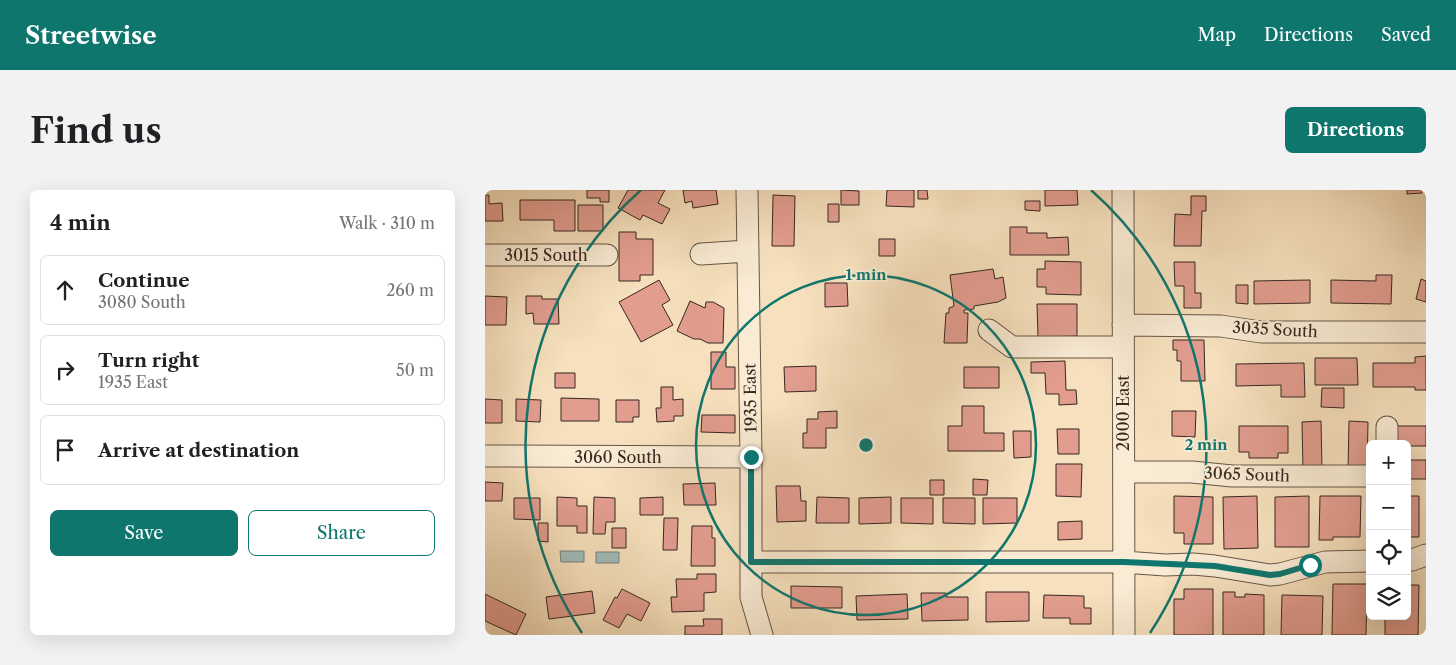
<!DOCTYPE html>
<html lang="en">
<head>
<meta charset="utf-8">
<style>
  :root { --surface:#fff; --page:#f2f2f2; --text:#202124; --muted:#757577; --line:#e0e0e0; --accent:#0f766e }
  body { margin:0; font-family:"Libre Caslon Text",serif; background:var(--page); color:var(--text) }
  .controls { position:absolute; right:15px; bottom:15px; display:grid; overflow:hidden; border-radius:8px; box-shadow:0 5px 20px #0002 }
  .controls button { width:45px; height:45px; display:grid; place-items:center; padding:0; border:0; border-bottom:1px solid var(--line); background:var(--surface); color:var(--text); font:25px sans-serif }
  .stop { position:absolute; width:15px; height:15px; margin:-11px; border:4px solid #0f766e; border-radius:50%; background:#fff }
  .stop.end { background:#0f766e; border-color:#fff; box-shadow:0 1px 5px #0008 }
  .list { margin:0; padding:0; list-style:none }
  h2 { display:flex; justify-content:space-between; align-items:center; height:65px; margin:0; padding:0 20px; font-size:21px }
  h2 small { font-size:16px; font-weight:400; color:var(--muted) }
  .list li { display:grid; grid-template-columns:32px 1fr auto; gap:15px; align-items:center; box-sizing:border-box; height:70px; margin:0 10px 10px; padding:0 10px; border:1px solid var(--line); border-radius:8px }
  .list b { display:block; font-size:19px; white-space:nowrap }
  .list p { margin:0; font-size:16px; white-space:nowrap; color:var(--muted) }
  .list em { font-size:16px; font-style:normal; color:var(--muted) }
  .actions { display:flex; gap:10px; padding:15px 20px }
  .actions a { flex:1; padding:11px 0; border:1px solid var(--accent); border-radius:8px; text-align:center; font-size:18px; color:var(--accent) }
  .actions .main { background:var(--accent); color:#fff }
  .icon { flex:none; width:28px; height:28px; fill:none; stroke:currentColor; stroke-width:2; stroke-linecap:round; stroke-linejoin:round }
  .map { position:relative; flex:none; width:941px; height:445px; overflow:hidden; border-radius:8px }
  header { display:flex; align-items:center; gap:30px; box-sizing:border-box; height:70px; padding:0 25px; background:var(--accent); color:#fff }
  header strong { font-size:24px }
  nav { display:flex; gap:28px; margin-inline-start:auto; font-size:18px }
  .intro { display:flex; align-items:center; justify-content:space-between; box-sizing:border-box; height:120px; padding:0 30px }
  h1 { margin:0; font-size:35px }
  .button { padding:12px 22px; border-radius:8px; background:var(--accent); color:#fff; font-size:18px; font-weight:700 }
  main { display:flex; gap:30px; padding:0 30px }
  aside { flex:1; background:var(--surface); border-radius:8px; box-shadow:0 5px 20px #0002 }
  .map>svg:first-child { display:block }
  .water { fill:#a0bbbb; stroke:#76807d }
  .building { fill:#e29d8f; stroke:#372720 }
  .lines { fill:none; stroke-linecap:round; stroke-linejoin:round }
  .minor-casing { stroke:#675547; stroke-width:23 }
  .minor { stroke:#f9ebd4; stroke-width:21 }
  .route { stroke:#0f766e; stroke-width:6 }
  .ring { fill:none; stroke:#0f766e; stroke-width:2.5 }
  .labels { text-anchor:middle; stroke-width:4; stroke-linejoin:round; paint-order:stroke }
  .street-label { font-size:16px; fill:#372720; stroke:#f9ebd4 }
  .centre { fill:#0f766e; stroke:#f9ebd4; stroke-width:2.5 }
  .ring-label { font-size:15px; text-anchor:middle; font-weight:bold; fill:#0f766e; stroke:#f9ebd4; stroke-width:4; stroke-linejoin:round; paint-order:stroke }
</style>
</head>
<body>
<header>
<strong>Streetwise</strong>
<nav><a>Map</a><a>Directions</a><a>Saved</a></nav>
</header>
<div class="intro"><h1>Find us</h1><a class="button">Directions</a></div>
<main>
<aside>
<h2>4 min<small>Walk · 310 m</small></h2>
<ul class="list">
<li><svg class="icon" aria-label="ahead" viewBox="0 0 24 24"><path d="M12 20V5M6 11l6-6 6 6"/></svg><div><b>Continue</b><p>3080 South</p></div><em>260 m</em></li>
<li><svg class="icon" aria-label="right" viewBox="0 0 24 24"><path d="M7 20v-9h11M14 6l5 5-5 5"/></svg><div><b>Turn right</b><p>1935 East</p></div><em>50 m</em></li>
<li><svg class="icon" aria-label="arrive" viewBox="0 0 24 24"><path d="M6 21V4h12l-3 4 3 4H6"/></svg><div><b>Arrive at destination</b></div></li>
</ul>
<div class="actions"><a class="main">Save</a><a>Share</a></div>
</aside>
<div class="map">
<svg width="941" height="445" viewBox="0 0 941 445">
  <rect width="100%" height="100%" fill="#f6e0bd"/>
  <filter id="stains"><feTurbulence type="fractalNoise" baseFrequency=".004" numOctaves="4"/><feColorMatrix values="0 0 0 0 .2 0 0 0 0 .09 0 0 0 0 .02 0 0 0 .5 -.17"/></filter>
  <radialGradient id="worn" r=".72"><stop offset=".6" stop-color="#630" stop-opacity="0"/><stop offset="1" stop-color="#630" stop-opacity=".3"/></radialGradient>
  <!-- water -->
  <path class="water" d="M75 361H99V372H76Z
    M111 362H134V373H111Z"/>
  <!-- building -->
  <path class="building" d="M102 0H124V12H115V8H102Z
    M143 0H180L173 13 185 19 177 34 158 25 155 30 133 18Z
    M198 0H231L233 14 208 18 207 11 200 13Z
    M356 0 374 1V15H356Z
    M402 0H429V17L401 16Z
    M433 0H442L443 9H433Z
    M560 0H592L593 15 560 16Z
    M922 0H937V3L922 4Z
    M0 5H4V14L17 13 18 31H0Z
    M288 5 310 6 309 56H287Z
    M706 6H721V21H717L716 56H689L690 24 706 25Z
    M35 10H90V41H69V30H35Z
    M540 11H555V21L540 20Z
    M343 14H354V32H343Z
    M93 15H118V41H93Z
    M525 37H542V43H562V48L583 47 584 65H525Z
    M134 42H151V49H168V85H155V91H134Z
    M394 49H410V66H394Z
    M560 71 596 72V105L561 104V97H552V79H560Z
    M689 72H710V103H716V118H699V96H690Z
    M508 79 510 89 518 87 521 108 513 112 489 116V119L479 120V123H483L482 153H459L461 123H464V118L469 116 465 85Z
    M891 85H907L906 114 846 113V90L891 91Z
    M936 89 941 91V112L931 109Z
    M174 90 185 110 177 115 188 135 156 152 134 112Z
    M825 90V113L769 114V91Z
    M340 93H362L363 116 340 117Z
    M751 95H763V114L751 113Z
    M0 106 22 107 21 135H0Z
    M41 106H57V109H73L74 134H49L48 123 41 124Z
    M205 111 220 118 221 112H228L239 118 238 153H223L215 149H209L192 141Z
    M552 114H592V146L553 147Z
    M688 150H719L720 191H696V171H692V160H688Z
    M226 162H241V177H250V199H226Z
    M941 166V200H930V197H888V173H930V167Z
    M830 168H872L873 195H830Z
    M580 171 581 200H591L592 214 574 215V204H561L560 183H546V172Z
    M819 173 820 207H796V195L751 196V174Z
    M331 176V201L300 202 299 177Z
    M479 177H514V198H479Z
    M70 183H90V198H70Z
    M176 197H188V210L198 209V226H189V231L172 232 171 218H176Z
    M837 198H859V218L836 217Z
    M76 208 114 209V231H76Z
    M0 209 17 210V233H0Z
    M31 209 56 210 55 232 31 231Z
    M131 210H154V227H148V232H131Z
    M477 216H499V243H519V261H463V236H477Z
    M352 221V238H341V258H318V243H322V229H333V222Z
    M687 221H711L710 247 687 246Z
    M217 225H250V243L216 242Z
    M836 231 837 279 818 280 817 232Z
    M864 231 883 232 882 280H863Z
    M754 236H803V263H793V268H764V262H754Z
    M909 236H941V256H922V254H908Z
    M572 239H594V264H573Z
    M528 241H546V267L529 268Z
    M922 270H941V289H922Z
    M571 274H597L596 307 571 306Z
    M488 289 503 290 502 305H488Z
    M445 290H459V305H445Z
    M0 292 18 293 17 311H0Z
    M230 293 231 315H199L198 294Z
    M291 296H315L316 311H321V331L292 332Z
    M689 306 728 307V354H699V343H689Z
    M772 306 773 358 739 359 738 307Z
    M824 306V357H790V307Z
    M835 306H876L875 347H848V350H834Z
    M922 306H934V347H922Z
    M72 307 92 308V316H102V343H92V336H72Z
    M109 307 130 308V332H121L120 344H108Z
    M178 307V325H155V308Z
    M332 307 364 308V333H331Z
    M406 307V333L374 334V308Z
    M29 308H55V330L29 329Z
    M416 308H448V334L416 333Z
    M458 308H490V334L458 333Z
    M498 308H532V333L498 334Z
    M179 328H193L192 360H178Z
    M597 331V349L573 350V332Z
    M53 333H63V352L53 351Z
    M207 336H227V348H230V376H206Z
    M127 338H141V358H127Z
    M212 384H231V402L219 403V421L187 422 186 407H192L191 389H212Z
    M848 394H882L881 445H847Z
    M922 395H934L933 445H900V426H922Z
    M306 396 357 397V418H306Z
    M137 399 165 413 156 431 142 424 134 438 118 430 130 407 132 408Z
    M699 399H728V445H689V409H699Z
    M107 401 110 423 64 429 61 407Z
    M501 402H544V431L501 432Z
    M738 402H750V407H760V404L779 405V445H738Z
    M436 403H461V407H483V430L437 431Z
    M0 404 41 424 31 445 0 431Z
    M422 404 423 429 372 430 371 406Z
    M559 405 599 406V418H606V434H585V428H558Z
    M797 405 838 406 837 445H796Z
    M218 429H237V445H200V436H219Z"/>
  <g class="lines">
    <!-- minor casing -->
    <g class="minor-casing">
      <path id="minor" d="M262 0 266 267V407L277 445
        M638 0 639 445
        M216 64 263 61
        M0 65H122
        M638 135 736 136 776 142H941
        M504 140 527 157H638
        M902 254V237
        M0 266 266 267
        M639 282H707L747 286H885
        M922 370H927L941 365
        M266 372H639L680 375 708 374 730 376 785 385 795 384 840 372 885 371"/>
    </g>
    <!-- minor -->
    <use href="#minor" class="minor"/>
  </g>
  <g class="lines">
    <!-- route -->
    <path class="route" d="M266 267V372H639L730 376 785 385 795 384 825 375"/>
  </g>
  <!-- distance rings -->
  <g class="ring">
    <circle cx="381" cy="255" r="170"/>
    <path d="M97 443A340 340 0 0 1 156 0M606 0A340 340 0 0 1 665 443"/>
  </g>
  <g class="labels">
    <!-- street labels -->
    <g class="street-label">
      <text x="61" y="71">3015 South</text>
      <text transform="translate(790 139) rotate(3)" y="6">3035 South</text>
      <text transform="translate(265 208) rotate(-91)" y="6">1935 East</text>
      <text transform="translate(638 223) rotate(-90)" y="6">2000 East</text>
      <text x="133" y="273">3060 South</text>
      <text transform="translate(762 284) rotate(2)" y="6">3065 South</text>
    </g>
  </g>
  <circle cx="381" cy="255" r="8" class="centre"/>
  <g class="ring-label">
    <text x="381" y="90">1 min</text>
    <text x="721" y="260">2 min</text>
  </g>
  <rect width="100%" height="100%" filter="url(#stains)"/>
  <rect width="100%" height="100%" fill="url(#worn)"/>
</svg>
<div class="controls">
<button>+</button>
<button>−</button>
<button><svg class="icon" aria-label="locate" viewBox="0 0 24 24"><circle cx="12" cy="12" r="6"/><path d="M12 2v4M12 18v4M2 12h4M18 12h4"/></svg></button>
<button><svg class="icon" aria-label="layers" viewBox="0 0 24 24"><path d="M12 4l9 5-9 5-9-5zM3 14l9 5 9-5"/></svg></button>
</div>
<div class="stop" style="left:825px;top:375px"></div>
<div class="stop end" style="left:266px;top:267px"></div>
</div>
</main>
</body>
</html>
